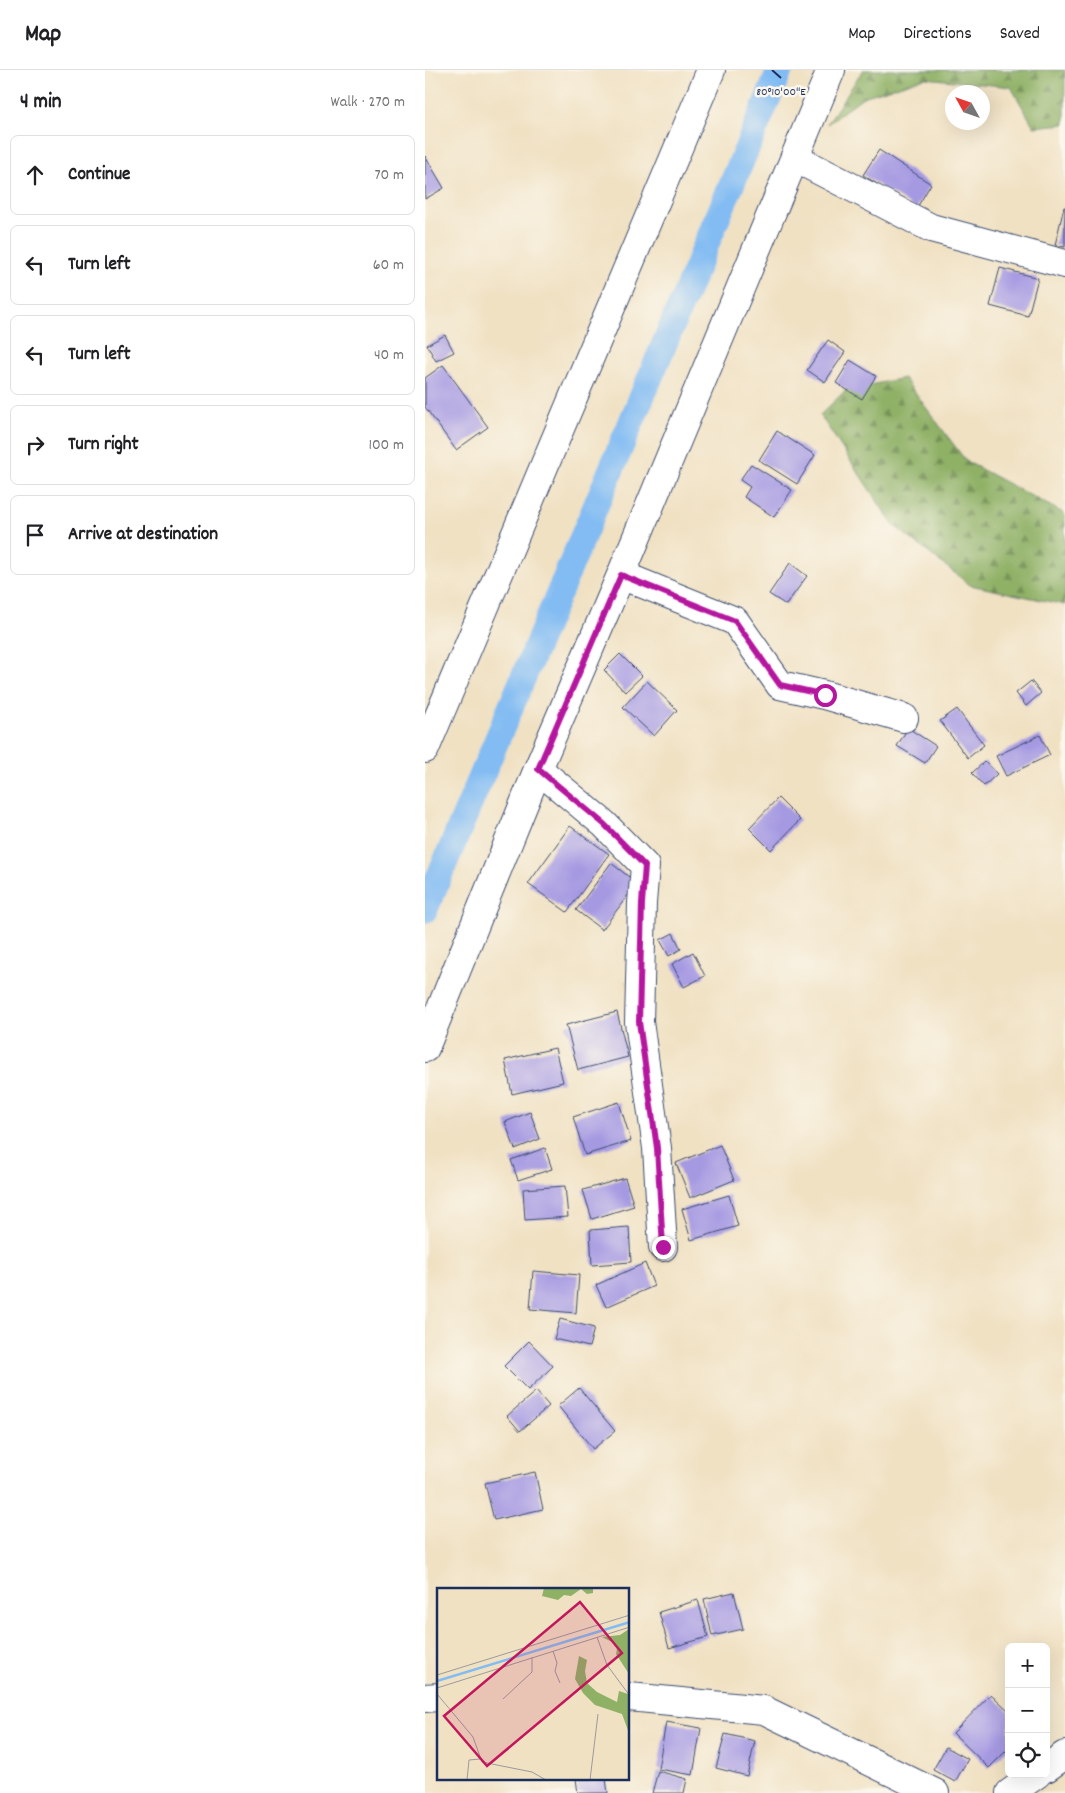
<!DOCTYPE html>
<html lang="en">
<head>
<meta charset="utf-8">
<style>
  :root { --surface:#fff; --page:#f6f6f6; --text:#202124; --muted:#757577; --line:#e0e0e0 }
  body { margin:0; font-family:Dekko,sans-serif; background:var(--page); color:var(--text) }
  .controls { position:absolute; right:15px; bottom:15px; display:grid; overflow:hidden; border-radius:8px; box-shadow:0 5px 20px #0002 }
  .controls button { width:45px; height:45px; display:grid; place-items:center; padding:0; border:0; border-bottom:1px solid var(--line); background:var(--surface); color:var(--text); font:25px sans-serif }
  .compass { position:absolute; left:520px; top:15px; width:45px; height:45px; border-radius:50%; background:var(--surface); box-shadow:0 5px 20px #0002; rotate:310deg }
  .stop { position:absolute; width:15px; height:15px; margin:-11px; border:4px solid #b5179e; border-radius:50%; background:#fff }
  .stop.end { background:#b5179e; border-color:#fff; box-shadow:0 1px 5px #0008 }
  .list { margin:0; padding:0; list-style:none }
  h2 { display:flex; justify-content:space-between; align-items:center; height:65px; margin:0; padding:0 20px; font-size:21px }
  h2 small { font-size:16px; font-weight:400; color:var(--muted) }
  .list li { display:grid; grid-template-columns:32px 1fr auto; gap:15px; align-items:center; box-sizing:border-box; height:80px; margin:0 10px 10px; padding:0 10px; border:1px solid var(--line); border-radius:8px }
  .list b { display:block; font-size:19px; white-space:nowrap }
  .list em { font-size:16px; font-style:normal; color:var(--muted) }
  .icon { flex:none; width:28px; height:28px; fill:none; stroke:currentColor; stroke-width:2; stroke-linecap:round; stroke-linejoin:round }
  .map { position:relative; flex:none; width:640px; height:1723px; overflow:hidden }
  header { display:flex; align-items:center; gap:30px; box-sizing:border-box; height:70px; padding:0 25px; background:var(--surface); border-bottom:1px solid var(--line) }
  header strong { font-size:24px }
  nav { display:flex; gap:28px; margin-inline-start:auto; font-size:18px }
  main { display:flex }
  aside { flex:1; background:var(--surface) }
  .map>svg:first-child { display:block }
  .forest { fill:url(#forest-firs); stroke:#557062 }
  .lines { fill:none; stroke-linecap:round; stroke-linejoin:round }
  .canal { stroke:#82bcf3; stroke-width:26 }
  .building { fill:#a599e2 }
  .minor-casing { stroke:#3b4a6d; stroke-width:30 }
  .minor { stroke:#fff; stroke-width:28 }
  .route { stroke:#b5179e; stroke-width:6 }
  .ticks { fill:none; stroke:#1b2f5e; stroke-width:2 }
  .inset-river { fill:none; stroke:#82bcf3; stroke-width:2.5 }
  .inset-road { fill:none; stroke:#9b9a9b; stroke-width:1 }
  .view { fill:#c2185b; fill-opacity:0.15; stroke:#c2185b; stroke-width:2.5 }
  .inset-edge { fill:none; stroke:#1b2f5e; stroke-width:2.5 }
  .ticks-label { font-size:12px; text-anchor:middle; fill:#1b2f5e; stroke:#fbf7ec; stroke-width:5; stroke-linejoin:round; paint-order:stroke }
</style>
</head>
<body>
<header>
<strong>Map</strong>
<nav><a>Map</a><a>Directions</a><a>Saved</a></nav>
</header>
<main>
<aside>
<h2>4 min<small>Walk · 270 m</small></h2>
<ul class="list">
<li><svg class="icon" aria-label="ahead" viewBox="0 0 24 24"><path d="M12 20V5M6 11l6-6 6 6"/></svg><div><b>Continue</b></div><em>70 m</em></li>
<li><svg class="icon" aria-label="left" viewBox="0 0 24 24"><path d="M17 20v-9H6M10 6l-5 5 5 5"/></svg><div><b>Turn left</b></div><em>60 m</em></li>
<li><svg class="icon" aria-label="left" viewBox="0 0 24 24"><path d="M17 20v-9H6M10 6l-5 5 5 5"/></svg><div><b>Turn left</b></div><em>40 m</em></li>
<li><svg class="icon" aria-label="right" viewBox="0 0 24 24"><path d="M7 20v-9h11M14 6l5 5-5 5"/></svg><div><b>Turn right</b></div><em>100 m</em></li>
<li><svg class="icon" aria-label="arrive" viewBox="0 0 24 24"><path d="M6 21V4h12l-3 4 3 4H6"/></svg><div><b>Arrive at destination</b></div></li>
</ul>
</aside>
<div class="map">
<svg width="640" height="1723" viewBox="0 0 640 1723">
  <defs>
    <pattern id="forest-firs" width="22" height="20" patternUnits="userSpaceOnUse" patternTransform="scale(1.25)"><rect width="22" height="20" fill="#8fb166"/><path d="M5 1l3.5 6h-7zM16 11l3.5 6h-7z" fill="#749057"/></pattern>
  </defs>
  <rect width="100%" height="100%" fill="#fbf7ec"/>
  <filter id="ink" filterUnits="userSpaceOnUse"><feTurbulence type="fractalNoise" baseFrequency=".02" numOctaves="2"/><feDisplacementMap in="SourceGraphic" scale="10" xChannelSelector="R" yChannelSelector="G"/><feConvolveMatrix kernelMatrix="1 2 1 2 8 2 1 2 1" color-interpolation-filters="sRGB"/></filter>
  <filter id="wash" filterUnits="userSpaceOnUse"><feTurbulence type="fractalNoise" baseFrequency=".0096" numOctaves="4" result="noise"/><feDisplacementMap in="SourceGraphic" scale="20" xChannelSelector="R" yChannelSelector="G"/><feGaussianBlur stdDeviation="1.12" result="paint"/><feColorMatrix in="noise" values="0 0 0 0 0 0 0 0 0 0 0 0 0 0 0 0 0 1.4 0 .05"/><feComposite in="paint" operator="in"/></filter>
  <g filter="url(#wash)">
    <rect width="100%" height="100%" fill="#f0e1c3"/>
    <!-- forest -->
    <path class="forest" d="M438 0H640V54L609 57 586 17 500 8 438 27 402 54Z
      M479 308 541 391 640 444V535L545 515 468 455 395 345 421 320Z"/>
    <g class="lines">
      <!-- canal -->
      <path class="canal" d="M0 840 355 0"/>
    </g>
    <g id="blocks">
      <!-- building -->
      <path class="building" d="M454 80 506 114 491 139 438 105Z
        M0 86 19 118 0 129Z
        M639 137H640V177L630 175Z
        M575 198 613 208 603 246 565 236Z
        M20 265 29 282 11 291 2 275Z
        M403 270 420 282 400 312 382 300Z
        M425 290 451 306 437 329 411 313Z
        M18 295 63 357 31 380 0 337V308Z
        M352 361 390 385 372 414 334 390Z
        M326 394 367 420 349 447 319 427 325 417 315 410Z
        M365 493 382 506 361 535 344 524Z
        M195 584 217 606 200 622 179 600Z
        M222 611 252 640 229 666 198 637Z
        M606 611 616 623 601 636 591 623Z
        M532 639 559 675 543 688 515 651Z
        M483 658 511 676 500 693 472 676Z
        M615 665 625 685 581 706 571 686Z
        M560 691 572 704 559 716 547 703Z
        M353 728 375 750 346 780 324 758Z
        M145 756 184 784 142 842 103 814Z
        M186 793 212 813 177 860 151 840Z
        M248 863 256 879 244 886 235 870Z
        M268 882 280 906 259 917 247 894Z
        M192 942 203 987 153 1000 141 955Z
        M130 978 138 1012 87 1024 80 990Z
        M194 1032 206 1071 160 1085 148 1047Z
        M105 1042 115 1069 90 1079 80 1052Z
        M295 1075 309 1110 265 1128 251 1093Z
        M120 1078 127 1099 93 1110 86 1090Z
        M200 1108 209 1136 167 1149 158 1120Z
        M140 1116 143 1147 100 1150 98 1119Z
        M304 1125 313 1156 266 1170 257 1139Z
        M204 1157 206 1192 167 1195 165 1160Z
        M220 1193 229 1216 181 1237 171 1215Z
        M108 1201 154 1205 151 1243 105 1239Z
        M135 1249 169 1258 164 1277 129 1269Z
        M104 1271 128 1296 103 1320 79 1296Z
        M154 1318 190 1361 168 1379 133 1336Z
        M111 1321 124 1336 95 1361 82 1346Z
        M110 1402 118 1439 69 1450 60 1413Z
        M309 1522 318 1559 287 1566 279 1529Z
        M273 1530 283 1567 244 1578 234 1542Z
        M566 1624 584 1641V1678L564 1698 528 1663Z
        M241 1652 276 1658 268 1705 233 1699Z
        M300 1664 330 1671 322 1706 291 1698Z
        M521 1677 543 1689 530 1712 508 1700Z
        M233 1701 262 1709 259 1723H227Z
        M151 1709H181L183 1723H153Z"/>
    </g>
  </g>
  <g filter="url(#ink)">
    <use href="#blocks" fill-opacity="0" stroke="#3b4a6d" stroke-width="1"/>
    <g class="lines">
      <!-- minor casing -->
      <g class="minor-casing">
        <path id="minor" d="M370 88 506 158 640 194
          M196 505 310 551 355 615 399 625 479 648
          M0 679 286 0
          M113 699 179 754 220 796 217 833 214 952 232 1078 238 1177
          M0 978 113 699 196 505 406 0
          M204 1627 339 1640 510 1723
          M0 1628 14 1627
          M621 1698 640 1685
          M585 1723 612 1704"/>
      </g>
      <!-- minor -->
      <use href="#minor" class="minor"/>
    </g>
  </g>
  <g class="lines" filter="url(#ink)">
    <!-- route -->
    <path class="route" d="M238 1177 232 1078 214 952 217 833 220 796 179 754 113 699 196 505 310 551 355 615 400 625"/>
  </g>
  <!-- ticks -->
  <path class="ticks" d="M347 0 356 8"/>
  <!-- overview -->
  <g transform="translate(12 1518)">
    <rect width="192" height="192" fill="#f0e1c3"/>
    <path d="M107 0H156V5L150 6 144 1 134 8 127 7 121 12 105 8ZM192 41V86L179 66 180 61 175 54 165 49 183 47ZM142 68 150 72 148 83 150 95 160 104 180 114 182 103 191 106 192 145 185 126 158 117 146 105 138 91Z" fill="#8fb166"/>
    <path class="inset-river" d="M0 93 193 34"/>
    <path class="inset-road" d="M160 49 170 77 193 108M116 63 120 75 118 83 123 95M0 87 193 27M0 100 193 39M0 106 36 149 45 174 95 184 109 192M66 111 95 84V69M30 192 32 172 43 171M153 192 161 126"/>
    <path class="view" d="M143 14 185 65 50 178 7 128Z"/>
    <rect width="192" height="192" class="inset-edge"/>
  </g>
  <g class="ticks-label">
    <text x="356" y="25">80°10'00"E</text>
  </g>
</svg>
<div class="controls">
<button>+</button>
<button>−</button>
<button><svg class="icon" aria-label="locate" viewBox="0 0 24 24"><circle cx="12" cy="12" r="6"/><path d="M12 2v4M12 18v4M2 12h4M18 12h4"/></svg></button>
</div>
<svg class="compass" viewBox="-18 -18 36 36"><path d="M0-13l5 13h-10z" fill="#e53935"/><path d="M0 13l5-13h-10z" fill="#757577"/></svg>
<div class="stop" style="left:400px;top:625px"></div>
<div class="stop end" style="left:238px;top:1177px"></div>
</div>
</main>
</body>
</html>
